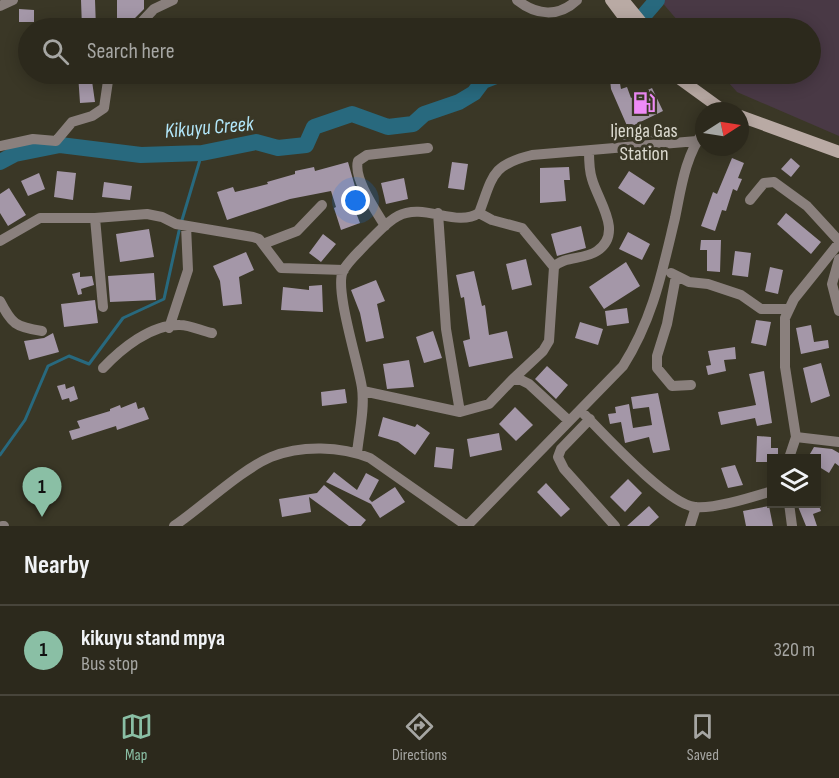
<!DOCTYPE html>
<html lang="en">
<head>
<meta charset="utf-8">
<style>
  :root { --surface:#2c291c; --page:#343125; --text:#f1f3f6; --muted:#a6a6a3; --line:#48453b; --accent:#8abfa5 }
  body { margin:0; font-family:"Sofia Sans Condensed",sans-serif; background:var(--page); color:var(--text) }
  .controls { position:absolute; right:18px; bottom:18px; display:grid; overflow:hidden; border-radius:0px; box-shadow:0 3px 15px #0003 }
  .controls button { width:54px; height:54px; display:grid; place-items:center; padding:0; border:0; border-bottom:2px solid var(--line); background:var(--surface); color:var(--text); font:30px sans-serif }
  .compass { position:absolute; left:695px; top:102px; width:54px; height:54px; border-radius:50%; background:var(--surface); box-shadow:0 3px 15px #0003; rotate:78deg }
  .you { position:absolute; left:356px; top:201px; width:21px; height:21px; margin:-15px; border:4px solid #fff; border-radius:50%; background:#1a73e8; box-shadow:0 0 0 9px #1a73e833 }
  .badge { display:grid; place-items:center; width:39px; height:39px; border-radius:50%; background:var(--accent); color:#111; font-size:20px; font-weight:700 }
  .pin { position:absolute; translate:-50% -50px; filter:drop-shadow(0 2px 3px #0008) }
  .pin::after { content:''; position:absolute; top:32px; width:21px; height:18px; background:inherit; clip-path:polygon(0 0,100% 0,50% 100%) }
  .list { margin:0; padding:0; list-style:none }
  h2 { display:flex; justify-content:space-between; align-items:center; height:78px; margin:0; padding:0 24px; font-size:26px }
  h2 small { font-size:20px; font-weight:400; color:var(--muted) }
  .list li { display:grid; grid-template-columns:39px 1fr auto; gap:18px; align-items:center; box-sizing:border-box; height:90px; padding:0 24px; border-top:2px solid var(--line) }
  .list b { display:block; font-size:22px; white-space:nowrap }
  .list p { margin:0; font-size:20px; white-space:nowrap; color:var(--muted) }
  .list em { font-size:20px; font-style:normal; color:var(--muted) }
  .icon { flex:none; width:33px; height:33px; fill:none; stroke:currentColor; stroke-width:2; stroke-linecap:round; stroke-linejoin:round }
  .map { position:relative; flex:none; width:839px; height:526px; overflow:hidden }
  .search { position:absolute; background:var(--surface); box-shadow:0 3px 15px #0003; left:18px; right:18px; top:18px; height:66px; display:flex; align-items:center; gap:15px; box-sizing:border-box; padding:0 21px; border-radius:33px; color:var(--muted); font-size:22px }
  .sheet { height:168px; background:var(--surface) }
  nav { display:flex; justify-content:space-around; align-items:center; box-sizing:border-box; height:84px; border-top:2px solid var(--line); background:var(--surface); font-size:16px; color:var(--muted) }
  nav a { display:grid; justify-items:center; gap:3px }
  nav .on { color:var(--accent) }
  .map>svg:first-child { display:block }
  .education { fill:#493945 }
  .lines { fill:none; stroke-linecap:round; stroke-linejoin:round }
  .stream { stroke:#28697e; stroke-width:3 }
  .river { stroke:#28697e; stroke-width:16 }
  .building { fill:#a497a8 }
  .street { stroke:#8a807d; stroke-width:10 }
  .secondary { stroke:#b9aaa4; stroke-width:12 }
  .labels { text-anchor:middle; stroke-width:6; stroke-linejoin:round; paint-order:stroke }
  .poi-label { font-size:20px; fill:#dcdad0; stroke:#3a3726 }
  .water-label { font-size:21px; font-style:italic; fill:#b2e7fa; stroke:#3a3726 }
</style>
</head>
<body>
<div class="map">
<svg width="839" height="526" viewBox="0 0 839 526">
  <rect width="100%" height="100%" fill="#3a3726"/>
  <!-- education -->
  <path class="education" d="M660 0H839V136L737 92 721 74H810V28H684Z"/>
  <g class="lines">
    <!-- stream -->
    <path class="stream" d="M182 220 202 153
      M0 455 25 420 48 366 69 356 89 364 123 318 164 299 179 231"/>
    <!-- river -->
    <path class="river" d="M633 28 657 0
      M0 162 15 154 60 145 141 155 202 153 256 142 278 148 306 145 314 127 352 114 388 127 413 124 424 114 459 102 474 93 483 81 501 74"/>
  </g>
  <!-- building -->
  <path class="building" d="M81 0H95L96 28H82Z
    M117 0H144V9L134 19 117 18Z
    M19 9 34 10V22H19Z
    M78 74H91L95 102 80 103Z
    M619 78 621 89 627 87 631 98 652 88 663 111 628 128 611 89 610 79Z
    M658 127 659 137 623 140 622 129Z
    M732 158 744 163 738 178 742 179 737 191 733 189 726 211 722 210 715 231 701 226 713 192 717 194Z
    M791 158 800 166 791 177 781 169Z
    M348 162 356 190 348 192 360 223 341 230 334 208 336 207 331 191 290 199 227 220 217 192 233 187 235 192 268 184 267 182 295 174V171L314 167 315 171Z
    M452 162 468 164 464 190 448 188Z
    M569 167 570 180H564L566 201 540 203V168Z
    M57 171 76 173 73 200 54 197Z
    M629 171 655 188 644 205 618 188Z
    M39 173 45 189 28 196 21 181Z
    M404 178 408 199 386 204 381 183Z
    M104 182 132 186 130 200 102 197Z
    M9 188 26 215 8 226 0 213V194Z
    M786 213 821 242 811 254 777 224Z
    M581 226 586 248 557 256 551 234Z
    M149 229 154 257 120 262 116 234Z
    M628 232 650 244 642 260 619 249Z
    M323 234 336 244 321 262 309 253Z
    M701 240H721L720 272 707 271V250H700Z
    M735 251 751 253 748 277 732 275Z
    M246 252 254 270 239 277 242 304 223 306 220 281 213 266Z
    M526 259 532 285 512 290 506 264Z
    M626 262 640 286 604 309 589 287Z
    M770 267 783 270 778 294 765 291Z
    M474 271 482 306 485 305 489 335 507 331 513 358 469 367 463 341 470 339 464 297 461 298 456 275Z
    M80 272V277L92 276 94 285 81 289 82 294 78 295 72 274Z
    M154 273 156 300 110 302 108 276Z
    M376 280 385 301 377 304 384 338 366 342 360 313 351 290Z
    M322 285 323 312 281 310 283 287 309 290V286Z
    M95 300 98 323 64 327 61 304Z
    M627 308 629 323 607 326 605 311Z
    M756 320 771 322 766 346 751 343Z
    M580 322 603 329 598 345 575 338Z
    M811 325 814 342 828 340 829 348 801 354 796 328Z
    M433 331 442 358 424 363 416 337Z
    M53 333 59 352 29 360 24 341 44 338Z
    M735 347 736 359 724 360 726 371 708 375 706 366 711 365 708 351Z
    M409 360 414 387 387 389 383 364Z
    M821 363 830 396 811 403 803 368Z
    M547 366 568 385 556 399 535 379Z
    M764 371 772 423 757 426 755 418 721 425 718 412 756 405 749 374Z
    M65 384 66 389 74 386 78 399 70 402 69 398 62 400 57 386Z
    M345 389 347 403 322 406 321 392Z
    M658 393 670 450 653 453 649 437 625 443 621 422 610 424 608 414 616 413 615 407 629 404 633 428 652 425 649 407 633 409 631 397Z
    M136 402 138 409 144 407 149 419 117 430 116 426 72 440 69 431 80 428 77 421 110 411V409L120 405 121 408Z
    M515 407 533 425 516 441 499 424Z
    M383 417 415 427 417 424 430 433 415 455 398 442 378 436Z
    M499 433 502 450 470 457 467 439Z
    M757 436 771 437V448H778V459H771V462H756Z
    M436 447 454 449 452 469 434 467Z
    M814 447 832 449 839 453V466L835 463 829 473 816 465V459H807Z
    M735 465 743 485 728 488 721 468Z
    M334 472 357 490 366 473 379 480 369 499 372 502 395 487 405 502 380 518 371 504 326 482Z
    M628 479 642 493 625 512 610 497Z
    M546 483 570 509 561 517 537 492Z
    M324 485 366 520 361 526H349L309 497 311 512 282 517 279 499 317 493Z
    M797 504H818L821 511 813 514 817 526H806Z
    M649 506 659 517 649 526H627Z
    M769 506 773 526H746L743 511Z"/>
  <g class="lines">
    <!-- street -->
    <path class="street" d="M517 0C536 15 558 18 577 0
      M0 6 13 0
      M136 28 154 9 173 0
      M0 146 33 139 56 141 72 122 92 116 104 108 109 74
      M750 200 764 183 774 182 807 206 839 241
      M438 213 446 329 460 412
      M479 213 492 220 522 228 554 267
      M95 218 103 307
      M385 226C376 211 353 178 358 161L367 155 428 148
      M0 241 40 218H95L147 214 162 217 176 224 253 237 259 239 281 268 344 270
      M263 244 297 231 322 205
      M839 259 832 284 839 311
      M671 273 689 282 708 284 741 295 761 309H789
      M676 276 667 324 657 356V368L672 386 691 385
      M0 301C12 324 15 327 42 331
      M169 328 188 270 186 226
      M103 368C121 349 151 324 180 325 190 325 202 331 212 333
      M512 380 543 351 549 341 554 267C564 256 584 260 597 251 624 233 598 201 592 179 589 170 589 160 589 151
      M363 391 460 412 489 404 512 380H521L529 384 569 421
      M580 410C602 432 667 504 695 507 715 509 752 497 772 491
      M590 419 561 449 558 457 564 469 615 526
      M796 437 839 442
      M357 453C359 433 365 408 362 388 359 365 334 289 343 271 348 261 359 252 367 243 377 234 386 222 398 216 424 202 456 228 479 213 493 176 491 165 532 155L697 141
      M789 458 796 437 785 367V318L794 299 839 243
      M789 503 792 526
      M2 526H4
      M174 526C202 507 242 469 271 457 301 445 341 446 370 458L467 526
      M467 526 623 366C653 319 662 272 675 218 681 189 685 156 704 131
      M690 526 696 507"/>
    <!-- secondary -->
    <path class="secondary" d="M611 0 632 28
      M623 0 646 28
      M673 74 724 111
      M740 116 839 152"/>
  </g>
  <!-- icons -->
  <defs>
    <g id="fuel-bare" transform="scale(1.8)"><path d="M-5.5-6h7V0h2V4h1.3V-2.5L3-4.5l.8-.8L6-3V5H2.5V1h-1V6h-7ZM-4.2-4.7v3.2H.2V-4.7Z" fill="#ef8bf7" stroke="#3a3726" stroke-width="2.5" paint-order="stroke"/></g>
  </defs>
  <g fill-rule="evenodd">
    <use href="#fuel-bare" x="644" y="103"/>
  </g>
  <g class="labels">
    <!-- poi labels -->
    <g class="poi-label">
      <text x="644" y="137">Ijenga Gas<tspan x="644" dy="23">Station</tspan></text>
    </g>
    <!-- water labels -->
    <g class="water-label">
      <text transform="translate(209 127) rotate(-5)" y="7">Kikuyu Creek</text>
    </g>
  </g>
</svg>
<div class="controls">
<button><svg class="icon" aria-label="layers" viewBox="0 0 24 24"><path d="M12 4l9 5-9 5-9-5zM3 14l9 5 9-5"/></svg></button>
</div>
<svg class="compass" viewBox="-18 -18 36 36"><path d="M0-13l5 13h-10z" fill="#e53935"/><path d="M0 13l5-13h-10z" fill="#a6a6a3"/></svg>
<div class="you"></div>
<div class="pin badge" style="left:42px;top:517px">1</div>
<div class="search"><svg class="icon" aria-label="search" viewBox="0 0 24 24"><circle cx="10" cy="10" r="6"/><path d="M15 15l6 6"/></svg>Search here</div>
</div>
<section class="sheet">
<h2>Nearby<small></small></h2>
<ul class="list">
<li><span class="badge">1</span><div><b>kikuyu stand mpya</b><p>Bus stop</p></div><em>320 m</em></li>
</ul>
</section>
<nav>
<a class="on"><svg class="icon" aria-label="map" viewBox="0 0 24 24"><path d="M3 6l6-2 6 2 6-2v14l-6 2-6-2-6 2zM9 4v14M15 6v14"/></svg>Map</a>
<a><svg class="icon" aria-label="directions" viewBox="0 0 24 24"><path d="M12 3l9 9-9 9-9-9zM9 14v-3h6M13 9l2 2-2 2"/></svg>Directions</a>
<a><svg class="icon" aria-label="saved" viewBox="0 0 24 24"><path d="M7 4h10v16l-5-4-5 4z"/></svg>Saved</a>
</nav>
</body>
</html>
